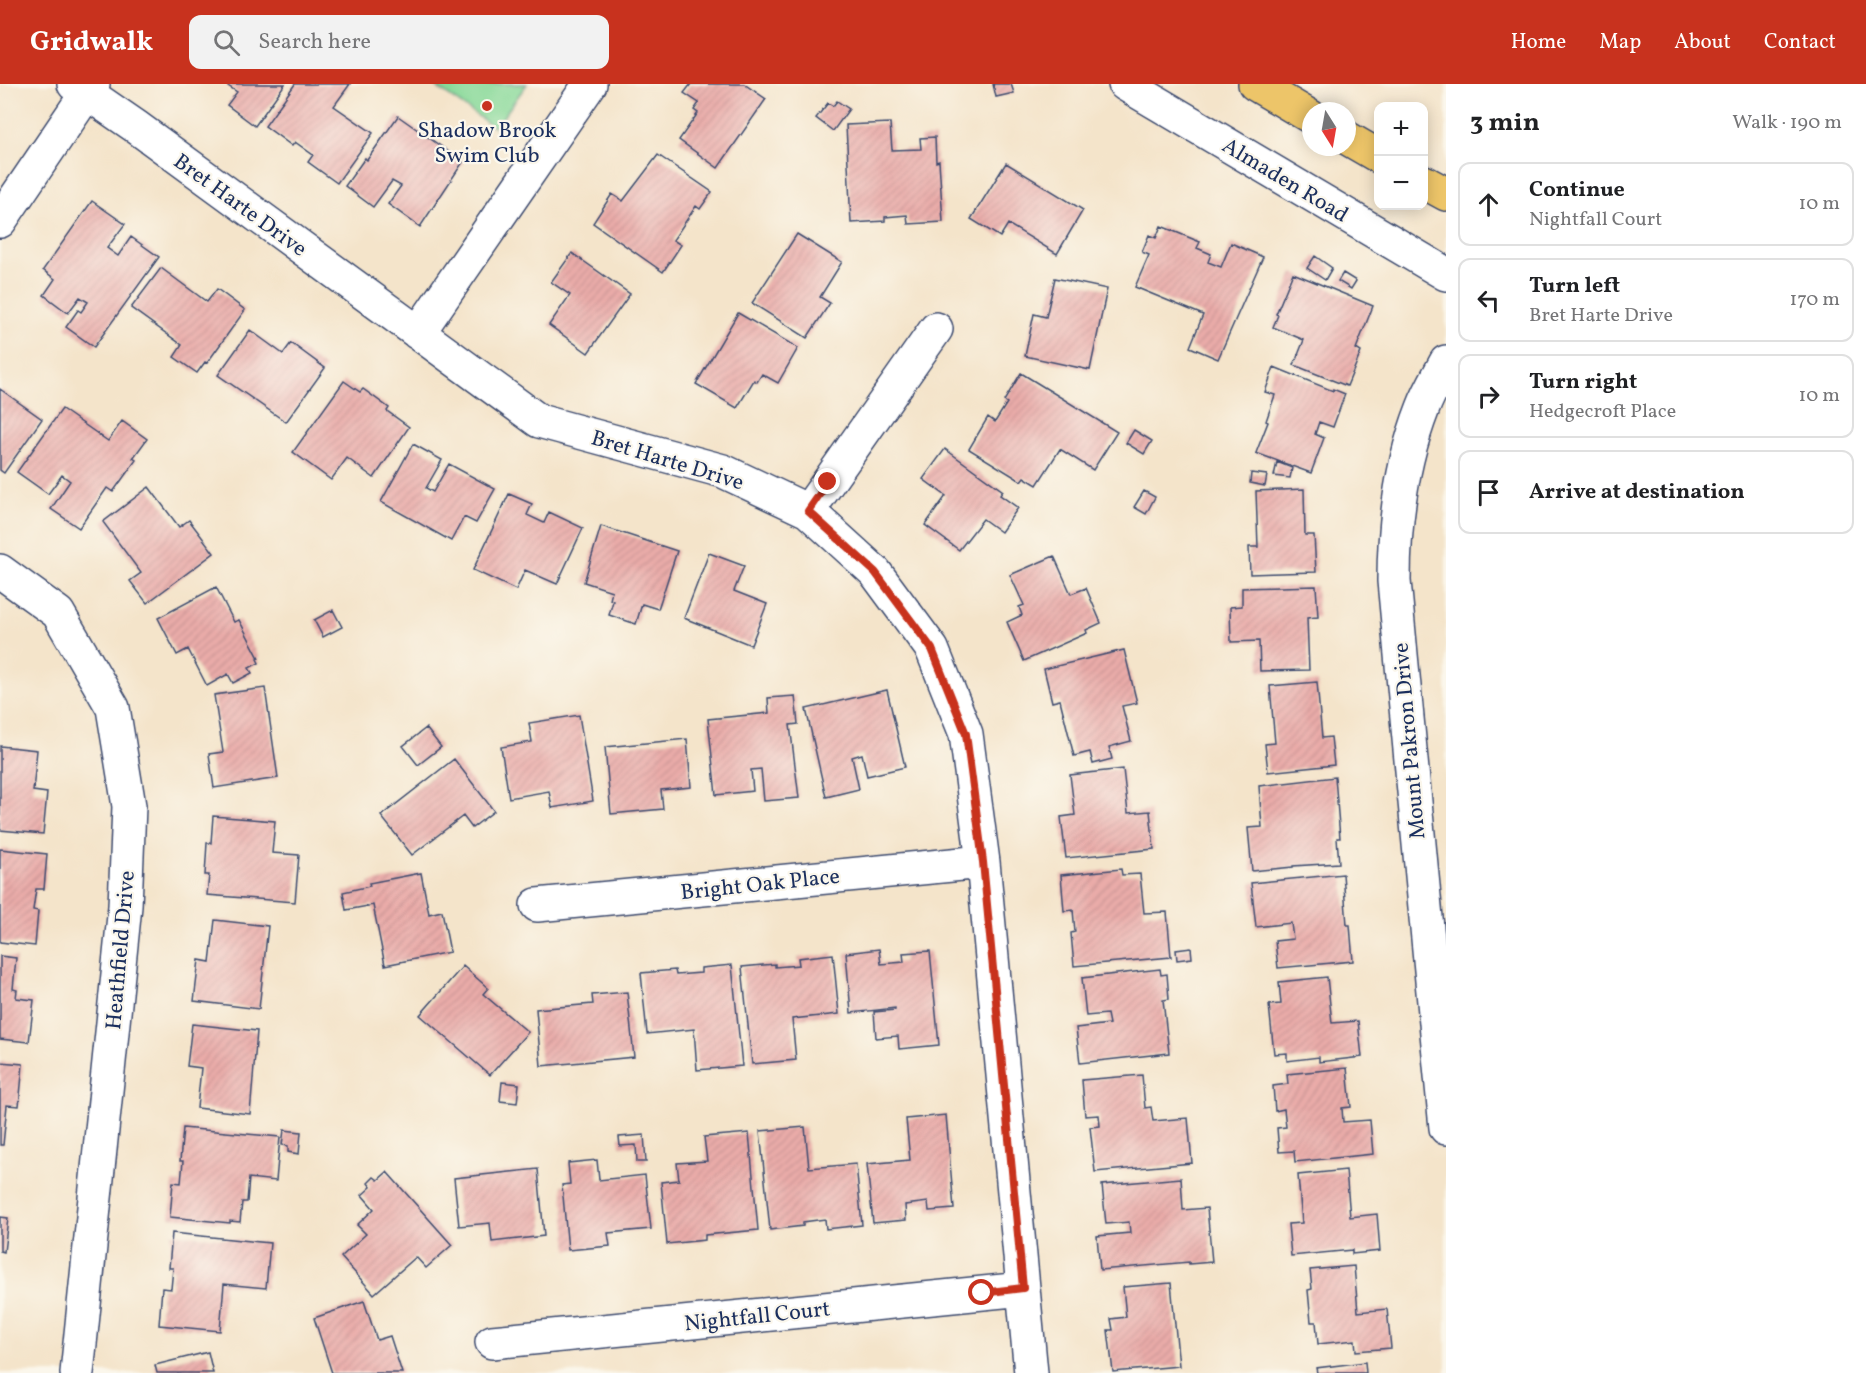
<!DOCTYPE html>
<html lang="en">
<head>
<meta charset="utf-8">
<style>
  :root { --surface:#fff; --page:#f2f2f2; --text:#202124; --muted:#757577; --line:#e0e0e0; --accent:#c8321e }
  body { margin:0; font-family:Vollkorn,serif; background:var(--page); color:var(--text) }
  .controls { position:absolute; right:18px; top:18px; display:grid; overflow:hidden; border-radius:12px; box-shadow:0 3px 15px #0003 }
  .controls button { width:54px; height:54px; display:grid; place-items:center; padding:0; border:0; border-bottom:2px solid var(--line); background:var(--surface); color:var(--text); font:30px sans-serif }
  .compass { position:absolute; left:1302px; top:18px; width:54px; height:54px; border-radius:50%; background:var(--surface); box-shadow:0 3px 15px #0003; rotate:169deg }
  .stop { position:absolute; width:18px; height:18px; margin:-14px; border:4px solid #c8321e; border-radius:50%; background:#fff }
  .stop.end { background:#c8321e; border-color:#fff; box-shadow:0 2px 6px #0008 }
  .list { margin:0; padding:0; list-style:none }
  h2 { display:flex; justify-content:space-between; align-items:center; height:78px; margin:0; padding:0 24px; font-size:26px }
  h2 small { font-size:20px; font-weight:400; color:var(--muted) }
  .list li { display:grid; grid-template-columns:39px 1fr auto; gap:18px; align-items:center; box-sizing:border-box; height:84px; margin:0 12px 12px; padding:0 12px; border:2px solid var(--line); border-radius:12px }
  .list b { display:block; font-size:22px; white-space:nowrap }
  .list p { margin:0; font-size:20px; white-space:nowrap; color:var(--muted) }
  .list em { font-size:20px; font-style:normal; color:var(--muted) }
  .icon { flex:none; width:33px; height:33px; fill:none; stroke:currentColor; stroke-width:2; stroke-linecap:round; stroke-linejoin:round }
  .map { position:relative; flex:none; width:1446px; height:1289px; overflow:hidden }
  header { display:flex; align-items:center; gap:36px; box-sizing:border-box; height:84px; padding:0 30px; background:var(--accent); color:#fff }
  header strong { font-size:28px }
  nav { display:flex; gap:33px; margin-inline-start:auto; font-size:21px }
  .search { width:420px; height:54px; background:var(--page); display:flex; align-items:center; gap:15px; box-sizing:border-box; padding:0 21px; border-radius:12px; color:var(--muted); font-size:22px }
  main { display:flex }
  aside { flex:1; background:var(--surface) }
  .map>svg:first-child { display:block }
  .grass { fill:#88d999; stroke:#52847c; stroke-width:1.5 }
  .building { fill:url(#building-hatch) }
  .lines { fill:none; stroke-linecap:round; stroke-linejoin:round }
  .minor-casing { stroke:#3c4a6e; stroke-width:36 }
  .major-casing { stroke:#3c4a6e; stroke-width:36 }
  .minor { stroke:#fff; stroke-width:33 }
  .major { stroke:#edc569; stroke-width:33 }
  .route { stroke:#c8321e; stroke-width:8 }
  .poi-dot { fill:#c8321e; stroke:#fbf7ec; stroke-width:2 }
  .labels { text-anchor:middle; stroke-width:4.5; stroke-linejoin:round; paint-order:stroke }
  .poi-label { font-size:22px; fill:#1b2f5e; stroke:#fbf7ec }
  .street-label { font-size:22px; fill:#1b2f5e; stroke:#fbf7ec }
</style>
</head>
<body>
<header>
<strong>Gridwalk</strong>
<div class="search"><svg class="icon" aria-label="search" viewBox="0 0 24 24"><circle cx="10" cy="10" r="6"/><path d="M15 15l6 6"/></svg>Search here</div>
<nav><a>Home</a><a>Map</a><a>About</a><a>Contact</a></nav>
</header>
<main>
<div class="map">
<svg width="1446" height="1289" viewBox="0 0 1446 1289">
  <defs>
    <pattern id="building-hatch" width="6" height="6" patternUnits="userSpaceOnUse" patternTransform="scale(1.5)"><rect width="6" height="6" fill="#eaaca9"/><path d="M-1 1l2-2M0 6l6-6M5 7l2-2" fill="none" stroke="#c89494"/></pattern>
  </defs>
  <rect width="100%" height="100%" fill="#fbf7ec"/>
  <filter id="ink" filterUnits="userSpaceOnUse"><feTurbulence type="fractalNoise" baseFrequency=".0167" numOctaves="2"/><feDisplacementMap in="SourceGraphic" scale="12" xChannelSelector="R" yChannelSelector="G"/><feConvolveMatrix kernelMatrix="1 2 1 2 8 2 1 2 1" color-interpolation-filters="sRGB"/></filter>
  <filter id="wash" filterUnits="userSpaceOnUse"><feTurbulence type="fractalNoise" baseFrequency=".008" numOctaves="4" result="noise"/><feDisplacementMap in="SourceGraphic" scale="24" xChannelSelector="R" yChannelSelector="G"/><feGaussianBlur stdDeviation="1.35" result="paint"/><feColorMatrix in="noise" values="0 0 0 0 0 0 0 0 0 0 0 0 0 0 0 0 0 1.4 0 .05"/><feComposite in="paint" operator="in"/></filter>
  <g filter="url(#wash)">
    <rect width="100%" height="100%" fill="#f4e4ca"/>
    <!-- grass -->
    <path class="grass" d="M432 0H527L495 44Z"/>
    <g id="blocks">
      <!-- building -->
      <path class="building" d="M225 0H285L255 42 227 21 237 8Z
        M295 0H350L334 22 373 49 337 99 308 78 313 71 295 58 292 62 265 42Z
        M691 0H744L766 15 718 84 679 56 698 29 694 26 699 19 684 9Z
        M993 0H1011L1014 9 996 13Z
        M837 17 849 25 833 47 816 34 828 19 833 22Z
        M398 32 463 78 420 143 388 120 401 102 392 97 373 123 345 102 365 74 367 76Z
        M890 39 892 66 921 65 920 54 935 53 936 78 939 77 943 138 908 140 907 131 885 133V137L851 139 846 41Z
        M658 71 712 108 700 125 696 122 673 156 681 161 663 188 593 139 612 110 623 117Z
        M1006 79 1083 126 1057 170 1008 140 1000 153 971 135Z
        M92 117 125 140 107 164 118 172 131 153 159 173 94 263 66 243 78 226 81 228 88 218 80 213 68 229 44 211 55 195 43 186Z
        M1161 142 1200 158 1197 164 1211 170 1208 178 1221 183 1231 159 1263 173 1218 275 1190 263 1203 231 1135 203 1149 171 1142 168 1149 151 1156 154Z
        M797 150 842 178 820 213 830 219 807 254 752 219Z
        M572 169 630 210 588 269 549 241 570 211 551 198Z
        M1315 172 1332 184 1325 196 1307 184Z
        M161 184 207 218 217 205 245 226 207 279 205 278 197 289 174 273 182 261 131 224Z
        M1293 189 1373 222 1356 265 1361 268 1347 302 1294 281 1304 256 1273 243 1278 231 1276 230Z
        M1343 189 1356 197 1351 205 1338 197Z
        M1055 194 1107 205 1090 286 1025 272 1034 230 1046 233Z
        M738 229 798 264 778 299 762 290 757 298 754 296 737 324 696 300Z
        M250 246 283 270 291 259 325 284 286 338 218 291Z
        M1274 283 1333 307V305L1345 310 1333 343 1319 338 1315 350 1324 354 1311 389 1256 369 1268 338 1266 337 1275 311 1265 308Z
        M1021 289 1117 348 1093 386 1060 365 1037 401 1024 393 1021 397 969 365 988 333 995 338 1007 319 1004 317Z
        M344 297 360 308 363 305 389 324 387 327 409 343 374 394 347 374 331 396 293 368Z
        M0 305 42 335 4 389 0 386Z
        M62 325 108 357 122 337 147 355 133 374 136 376 113 408 107 404 79 444 51 425 70 397 62 391 48 410 17 388Z
        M1134 346 1152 357 1144 370 1126 359Z
        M413 360 442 376 426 404 433 408 449 380 495 405 476 439 464 433 451 457 381 418Z
        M945 365 1003 407 1000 411 1018 424 1001 448 983 435 959 466 925 441 946 412 923 395Z
        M1277 378 1292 384 1290 394 1274 392Z
        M1251 389 1267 391 1265 402 1250 399Z
        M149 403 179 443 189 436 214 469 147 519 130 497 141 489 103 438Z
        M1304 405 1305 451H1314L1316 488 1250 490 1249 463H1258L1256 407Z
        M1144 407 1155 413 1146 430 1134 423Z
        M509 410 532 420 527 431 544 439 549 428 583 444 557 500 525 486 516 506 473 486Z
        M601 442 677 467 658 525 642 520 636 540 609 531 613 517 610 516 612 507 584 498Z
        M709 469 744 482 734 507 767 520 751 561 684 534Z
        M1054 472 1071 510 1086 504 1101 539 1086 546 1087 549 1024 577 1007 538 1022 531 1019 523 1024 521 1010 491Z
        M1316 502 1318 533 1307 534 1309 586 1260 587 1259 557 1231 558 1230 523 1242 522V504Z
        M216 503 234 538 239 536 259 574 257 575 259 579 249 584 252 589 233 599 228 590 207 602 188 565 177 571 158 534Z
        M333 526 342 543 323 553 314 536Z
        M1124 566 1137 619 1122 622 1131 657 1109 663 1112 675 1093 680 1090 668 1074 672 1060 616 1052 618 1044 585Z
        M1317 598 1322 654 1331 653 1334 681 1268 688 1265 660 1275 659 1270 602Z
        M265 604 278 694 214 704 209 670 223 668 214 611Z
        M887 606 905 683 867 692 862 670 852 673 859 705 826 713 806 625Z
        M795 612 798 640 790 641 799 714 764 717 761 685 751 686 753 707 716 711 708 635 769 629 768 614Z
        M579 631 593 717 552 724 549 707 509 714 501 663 532 658 529 639Z
        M426 644 441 663 418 681 403 662Z
        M687 655 691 703 661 706 663 725 611 730 605 663Z
        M0 662 37 666 33 707 47 709 43 750 0 746Z
        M454 675 494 727 472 744 463 732 412 771 381 732Z
        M1123 685 1128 729 1150 727 1154 765 1066 774 1061 733 1075 731 1070 691Z
        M1335 693 1340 754H1337L1339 779 1293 782V783L1252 787 1248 744 1262 743 1259 702Z
        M213 732 275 737 272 769 299 771 295 818 207 811 209 791H205L207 759H211Z
        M0 765 47 770 44 805H36L33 826 38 827 35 862 0 858Z
        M1121 785 1122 791 1140 790 1144 829 1167 828 1171 873 1074 882 1071 849 1075 848 1073 826 1064 827 1061 791Z
        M421 789 429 830 442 827 450 868 385 881 373 821 346 826 343 808 370 802 369 799Z
        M1343 790 1347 841H1350L1353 877 1278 884 1275 857 1293 855 1291 839 1256 843 1251 799Z
        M215 836 268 842 259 925 194 917 199 876 210 878Z
        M1191 864 1192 874 1177 876 1176 866Z
        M879 865 881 880 904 878 903 869 930 867 939 961 899 965 898 952 876 954 874 928 895 926V924L851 929 846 869Z
        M833 870 839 930 792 935 796 976 752 980 742 883 775 880V883L799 881 798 874Z
        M0 872 16 874 13 905 17 906 16 914 34 916 29 958 0 955Z
        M732 881 742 982 697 986 694 945 647 950 641 889 675 886 676 891 701 889V884Z
        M463 882 488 904 483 910 528 948 490 991 420 931Z
        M1160 885 1161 891 1167 890 1169 915 1163 916 1169 969 1080 979 1076 944 1109 940 1107 930 1086 932 1082 894Z
        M1327 893 1332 939 1358 937 1362 973 1319 978V973L1287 977V969L1274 970 1269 921 1281 920 1279 898Z
        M627 908 634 973 541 982 536 925 593 920 592 911Z
        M192 940 257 947 250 1030 197 1024 201 984 187 982Z
        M0 978 23 980 19 1022 7 1021 3 1061H0Z
        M1347 984 1351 1023 1342 1024 1343 1038 1370 1036 1373 1070 1295 1078 1294 1067 1279 1068 1277 1044 1286 1043 1284 1025 1275 1027 1273 1002 1288 1000 1287 990Z
        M1142 991 1145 1024 1151 1023 1153 1037 1188 1034 1192 1079 1095 1088 1090 1043 1100 1042 1099 1031 1085 1032 1082 996Z
        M502 998 519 1000 517 1019 500 1017Z
        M946 1031 954 1125 929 1127 928 1118 905 1121 906 1136 873 1139 867 1080 910 1076 906 1035Z
        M805 1043 809 1084 856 1080 862 1141 826 1145 825 1135 803 1138V1142L770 1146 760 1047Z
        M183 1044 280 1053 276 1097 249 1094 247 1118H242L240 1138 230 1137V1139L170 1133 173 1098 181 1099 183 1077H180Z
        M284 1046 301 1048 299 1070 288 1068V1062L282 1061Z
        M749 1049 758 1146 705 1151V1156L667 1160 661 1098 679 1096 677 1079 707 1077 704 1053Z
        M644 1051 646 1078H637L636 1061 620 1062 619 1053Z
        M597 1076 599 1096 645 1091 651 1145 608 1149 610 1162 568 1166 562 1101 570 1100 568 1079Z
        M538 1085 544 1152 492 1158 490 1139 459 1142 454 1094Z
        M1346 1086 1350 1133 1377 1130 1380 1167 1352 1170V1166L1291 1172 1288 1140 1302 1139 1298 1091Z
        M387 1088 452 1161 426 1184 416 1173 374 1210 341 1173 366 1150 357 1141 374 1125 362 1111 371 1103 368 1099 374 1093 378 1096Z
        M1181 1094 1183 1126 1207 1124 1212 1178 1189 1180V1178L1100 1186 1097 1152 1130 1149 1129 1138 1106 1140 1102 1101Z
        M0 1133 8 1134 4 1168 0 1167Z
        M172 1149 270 1159 266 1204 224 1200 220 1247 159 1241 162 1204 171 1205 173 1184H169Z
        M1354 1182 1358 1228 1387 1225 1391 1264 1356 1267 1355 1256 1318 1260 1316 1238H1311L1308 1206 1312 1205 1310 1186Z
        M1171 1199 1179 1282 1113 1288 1108 1246H1113L1111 1235 1126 1233 1123 1203Z
        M364 1217 377 1256 390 1252 402 1289H332L314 1234Z
        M208 1268 213 1289H157L155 1281Z
        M1365 1278 1366 1289H1317L1316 1284Z"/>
    </g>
  </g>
  <g filter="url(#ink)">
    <use href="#blocks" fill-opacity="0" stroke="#3c4a6e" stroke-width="1.5"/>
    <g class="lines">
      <!-- minor casing -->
      <g class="minor-casing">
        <path id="minor" d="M74 0 135 42 539 337 723 387 808 427 875 488 932 565 966 650 983 778 1031 1289
          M1125 0 1446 190
          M0 137 93 0
          M418 249 590 0
          M1446 278C1438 293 1429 308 1423 324 1401 380 1394 437 1394 497L1446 1044
          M808 427 936 245
          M0 487 58 529 113 624 129 722 125 822 77 1289
          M537 821 983 778
          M492 1258 1023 1205"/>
      </g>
      <!-- major casing -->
      <g class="major-casing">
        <path id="major" d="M1255 0 1311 33
          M1347 54 1378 72
          M1424 98 1446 110"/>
      </g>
      <!-- minor -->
      <use href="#minor" class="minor"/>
      <!-- major -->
      <use href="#major" class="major"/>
    </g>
  </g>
  <g class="lines" filter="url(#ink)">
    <!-- route -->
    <path class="route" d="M828 398 808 427 875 488 932 565 966 650 983 778 1023 1204 982 1209"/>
  </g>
  <!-- markers -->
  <circle class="poi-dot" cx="487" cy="22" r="6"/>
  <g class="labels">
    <!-- poi labels -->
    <g class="poi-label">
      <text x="487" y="53">Shadow Brook<tspan x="487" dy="25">Swim Club</tspan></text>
    </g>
    <!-- street labels -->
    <g class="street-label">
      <text transform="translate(1286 95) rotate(31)" y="8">Almaden Road</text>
      <text transform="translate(241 120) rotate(36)" y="8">Bret Harte Drive</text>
      <text transform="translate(668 375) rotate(17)" y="8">Bret Harte Drive</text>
      <text transform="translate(1408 657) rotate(-95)" y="8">Mount Pakron Drive</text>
      <text transform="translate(760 799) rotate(-6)" y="8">Bright Oak Place</text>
      <text transform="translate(119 866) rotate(-85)" y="8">Heathfield Drive</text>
      <text transform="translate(757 1231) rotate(-6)" y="8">Nightfall Court</text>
    </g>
  </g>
</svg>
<div class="controls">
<button>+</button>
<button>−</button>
</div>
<svg class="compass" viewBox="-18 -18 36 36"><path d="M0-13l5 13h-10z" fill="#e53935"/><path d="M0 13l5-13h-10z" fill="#757577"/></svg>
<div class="stop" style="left:982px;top:1209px"></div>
<div class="stop end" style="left:828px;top:398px"></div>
</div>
<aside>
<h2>3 min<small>Walk · 190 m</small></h2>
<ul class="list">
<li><svg class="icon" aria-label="ahead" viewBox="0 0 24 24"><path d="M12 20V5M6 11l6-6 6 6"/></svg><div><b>Continue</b><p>Nightfall Court</p></div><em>10 m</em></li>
<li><svg class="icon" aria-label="left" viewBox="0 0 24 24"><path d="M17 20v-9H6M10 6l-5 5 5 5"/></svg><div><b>Turn left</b><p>Bret Harte Drive</p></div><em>170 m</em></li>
<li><svg class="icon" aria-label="right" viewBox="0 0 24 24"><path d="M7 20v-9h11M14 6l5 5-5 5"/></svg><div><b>Turn right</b><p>Hedgecroft Place</p></div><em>10 m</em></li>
<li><svg class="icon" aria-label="arrive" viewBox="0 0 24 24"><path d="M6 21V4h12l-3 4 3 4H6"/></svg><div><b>Arrive at destination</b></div></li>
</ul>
</aside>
</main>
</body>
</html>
